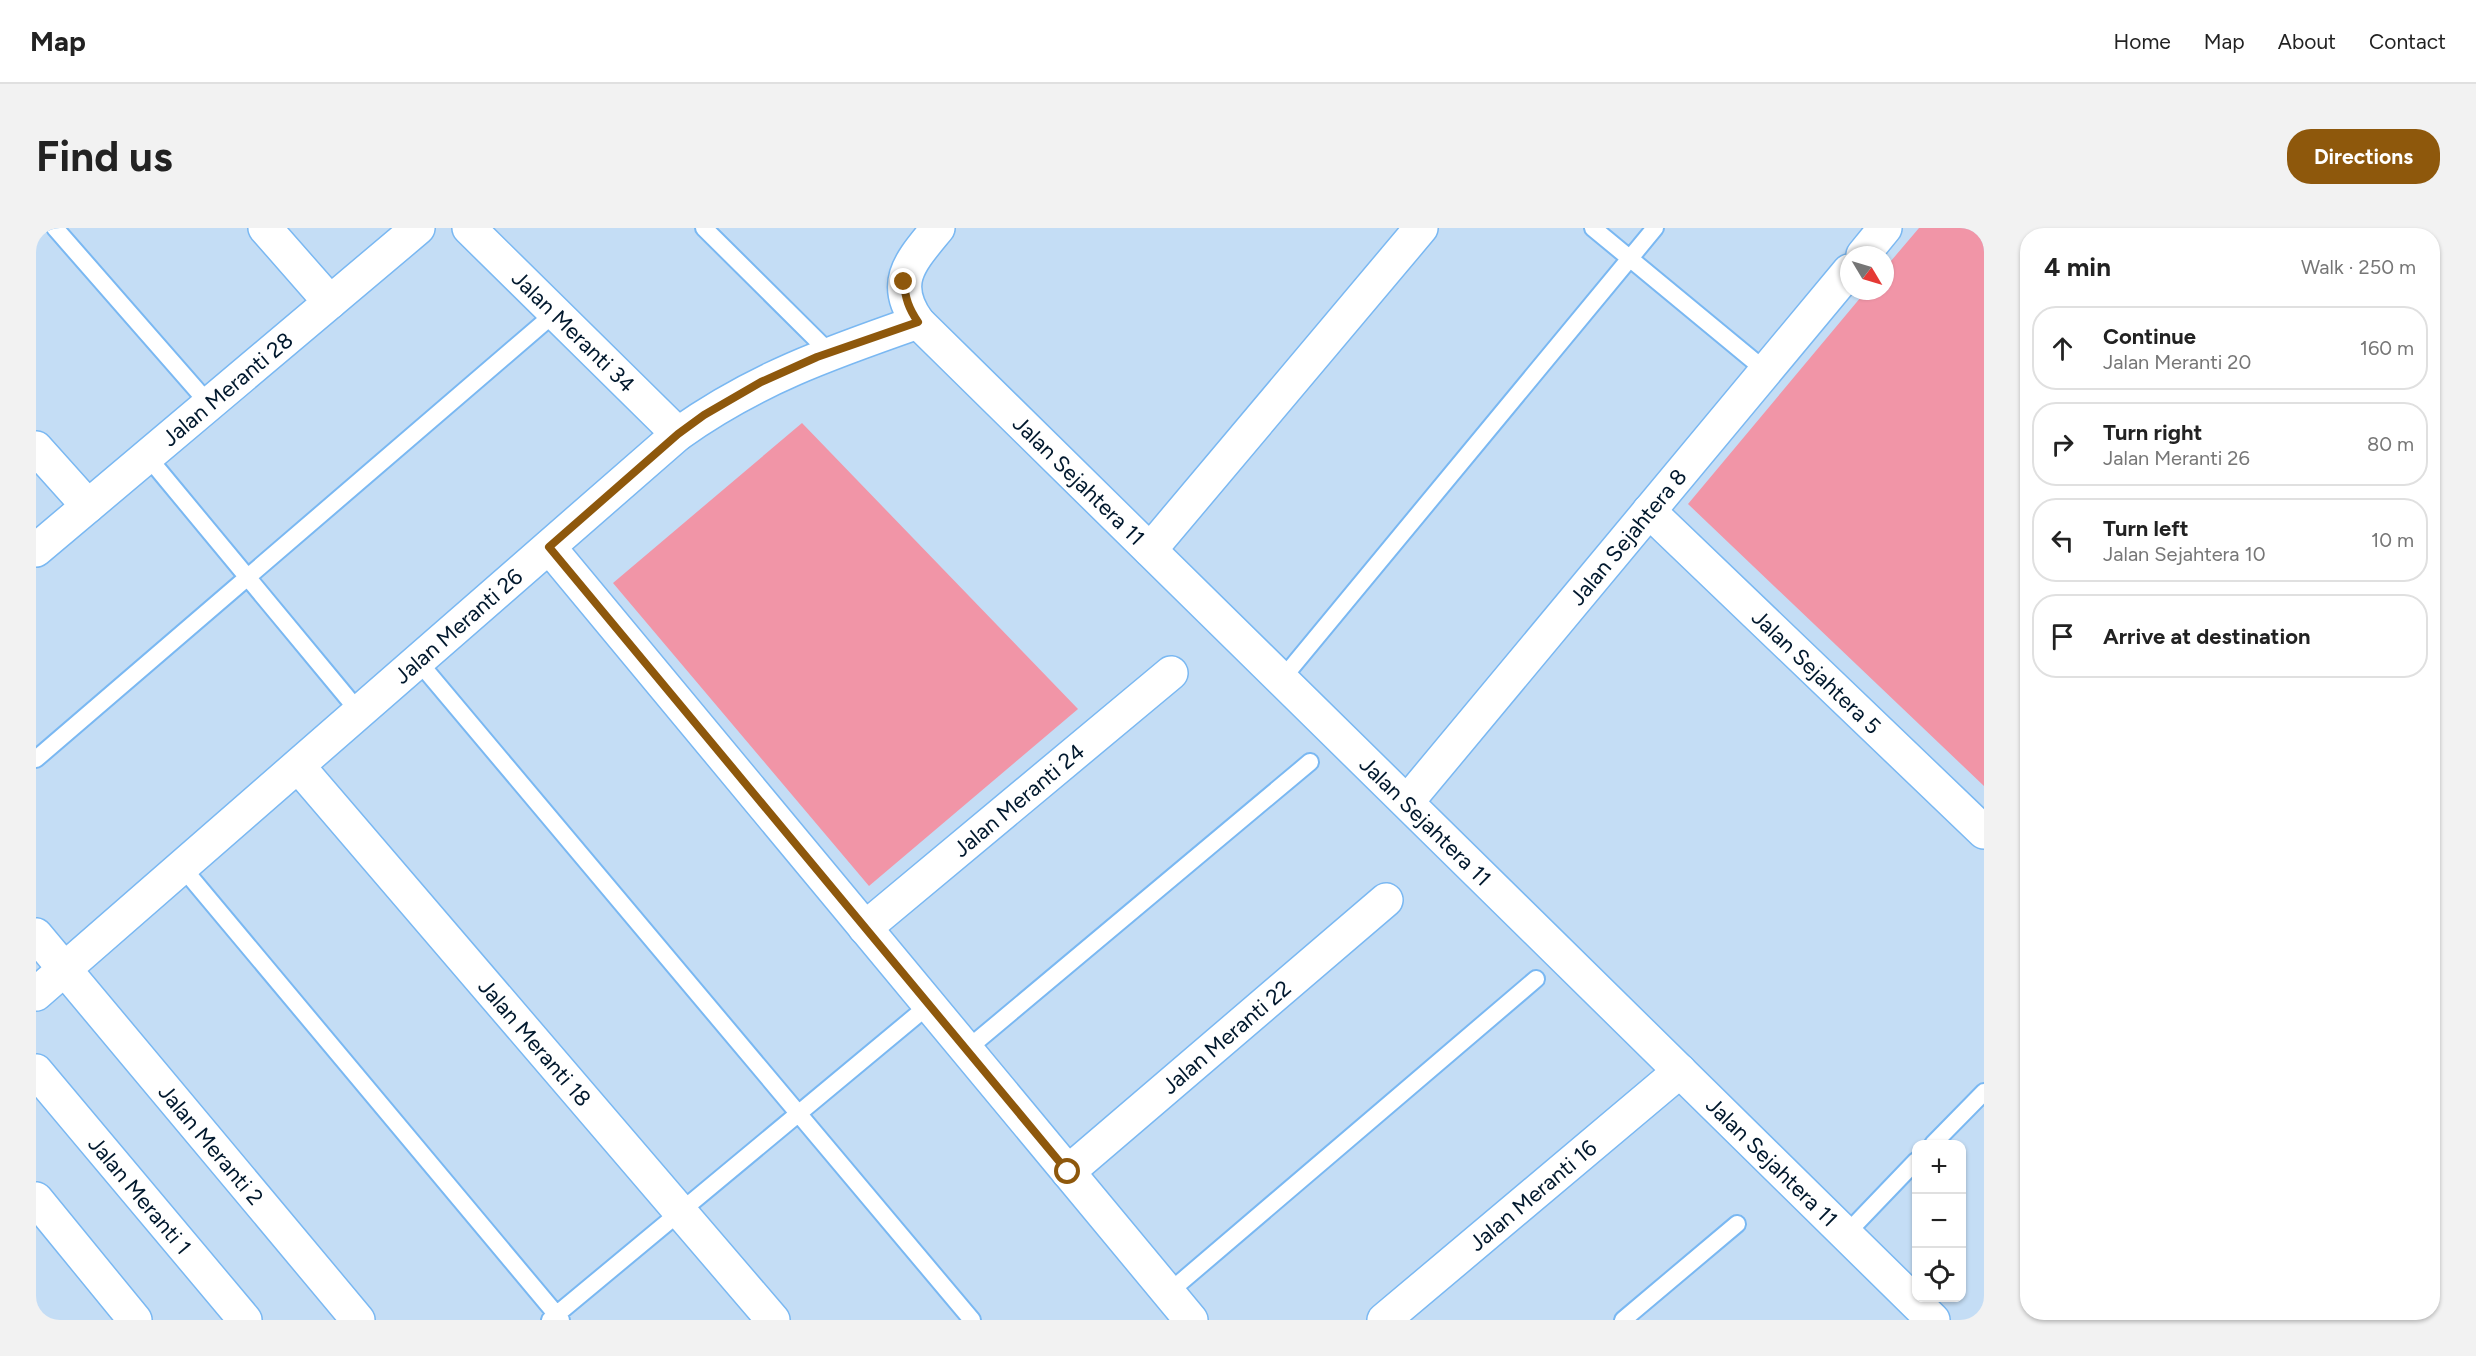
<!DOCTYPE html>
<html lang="en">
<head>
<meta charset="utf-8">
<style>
  :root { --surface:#fff; --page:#f2f2f2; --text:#222; --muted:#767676; --line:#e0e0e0; --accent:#8e580c }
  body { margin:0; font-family:Figtree,sans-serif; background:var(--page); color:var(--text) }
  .controls { position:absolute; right:18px; bottom:18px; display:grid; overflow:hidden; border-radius:12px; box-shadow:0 2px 4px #0004 }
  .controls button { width:54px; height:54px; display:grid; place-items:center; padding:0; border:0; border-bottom:2px solid var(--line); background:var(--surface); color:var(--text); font:30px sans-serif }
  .compass { position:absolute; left:1804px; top:18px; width:54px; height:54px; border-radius:50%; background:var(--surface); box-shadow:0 2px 4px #0004; rotate:128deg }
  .stop { position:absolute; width:18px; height:18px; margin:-14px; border:4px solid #8e580c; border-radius:50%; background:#fff }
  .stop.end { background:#8e580c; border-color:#fff; box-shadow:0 2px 6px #0008 }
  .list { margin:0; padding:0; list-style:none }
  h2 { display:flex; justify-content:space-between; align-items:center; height:78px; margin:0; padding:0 24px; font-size:26px }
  h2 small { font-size:20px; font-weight:400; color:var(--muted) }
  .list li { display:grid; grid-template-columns:39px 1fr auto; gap:18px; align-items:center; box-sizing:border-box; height:84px; margin:0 12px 12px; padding:0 12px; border:2px solid var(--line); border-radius:24px }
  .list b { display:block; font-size:22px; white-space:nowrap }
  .list p { margin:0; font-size:20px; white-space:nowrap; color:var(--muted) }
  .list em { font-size:20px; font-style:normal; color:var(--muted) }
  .icon { flex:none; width:33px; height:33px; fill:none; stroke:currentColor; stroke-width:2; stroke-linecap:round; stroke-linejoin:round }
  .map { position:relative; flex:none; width:1948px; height:1092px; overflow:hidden; border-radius:24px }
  header { display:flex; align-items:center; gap:36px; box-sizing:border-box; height:84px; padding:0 30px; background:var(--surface); border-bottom:2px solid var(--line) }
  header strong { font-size:28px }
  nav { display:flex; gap:33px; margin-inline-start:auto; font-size:21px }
  .intro { display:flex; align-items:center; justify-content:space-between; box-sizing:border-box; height:144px; padding:0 36px }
  h1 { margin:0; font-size:42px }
  .button { padding:15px 27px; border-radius:24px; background:var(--accent); color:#fff; font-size:21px; font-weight:700 }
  main { display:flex; gap:36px; padding:0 36px }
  aside { flex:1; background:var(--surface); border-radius:24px; box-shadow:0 2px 4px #0004 }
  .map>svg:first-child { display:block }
  .green { fill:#f195a7 }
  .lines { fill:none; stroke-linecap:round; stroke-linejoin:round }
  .lane-casing { stroke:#7ab8f2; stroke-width:20 }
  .street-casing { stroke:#7ab8f2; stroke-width:36 }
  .secondary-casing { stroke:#7ab8f2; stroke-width:36 }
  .lane { stroke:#fff; stroke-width:16 }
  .street { stroke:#fff; stroke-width:33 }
  .secondary { stroke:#fff; stroke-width:33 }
  .route { stroke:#8e580c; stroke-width:8 }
  .labels { text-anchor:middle; stroke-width:6; stroke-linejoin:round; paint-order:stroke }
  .street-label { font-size:22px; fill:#01182d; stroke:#c4ddf5 }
</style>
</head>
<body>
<header>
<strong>Map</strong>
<nav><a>Home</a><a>Map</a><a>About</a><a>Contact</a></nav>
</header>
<div class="intro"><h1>Find us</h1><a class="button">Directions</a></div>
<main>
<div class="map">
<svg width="1948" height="1092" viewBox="0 0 1948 1092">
  <rect width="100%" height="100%" fill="#c4ddf5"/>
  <!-- green -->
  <path class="green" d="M1883 0H1948V558L1652 276 1830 63H1849V40Z
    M766 195 1042 481 833 658 577 355Z"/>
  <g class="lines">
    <!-- lane casing -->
    <g class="lane-casing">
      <path id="lane" d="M19 0 173 176
        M668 0 794 125
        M1557 0 1730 143
        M111 228 324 485
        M382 433 936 1092
        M1246 451 1619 0
        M0 531 519 85
        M146 639 525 1092
        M930 822 1274 534
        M1897 916 1948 864
        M1810 1006 1880 933
        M1132 1065 1500 751
        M514 1092 893 777
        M1587 1092 1701 996"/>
    </g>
    <!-- street casing -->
    <g class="street-casing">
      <g id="street">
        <path d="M229 0 294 74"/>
        <path id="s1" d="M433 0 642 206"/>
        <path id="s2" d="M902 0C876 32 853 54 882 94L1897 1092"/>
        <path d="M1827 27 1849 0"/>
        <path d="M0 220 52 278"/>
        <path id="s3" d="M1613 283 1948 604"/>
        <path d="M513 319 1155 1092"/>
        <path id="s4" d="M0 322 382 0"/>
        <path d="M1114 322 1385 0"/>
        <path id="s5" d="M262 538 737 1092"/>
        <path id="s6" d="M1371 574 1813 43"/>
        <path id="s7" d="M829 700 1135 445"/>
        <path id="s8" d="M0 707 322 1092"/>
        <path id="s9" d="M0 766 642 206C719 151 793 125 882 94"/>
        <path id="s10" d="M1032 944 1350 672"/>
        <path d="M0 971 99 1092"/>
        <path id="s11" d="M1348 1092 1644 843"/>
      </g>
    </g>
    <!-- secondary casing -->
    <g class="secondary-casing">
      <g id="secondary">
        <path id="s12" d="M0 843 209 1092"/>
      </g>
    </g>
    <!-- lane -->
    <use href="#lane" class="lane"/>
    <!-- street -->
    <use href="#street" class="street"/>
    <!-- secondary -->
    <use href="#secondary" class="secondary"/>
  </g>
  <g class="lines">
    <!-- route -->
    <path class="route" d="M868 54C869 70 873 81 882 94L781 129 725 154 668 187 642 206 513 319 1032 944"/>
  </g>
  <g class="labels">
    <!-- street labels -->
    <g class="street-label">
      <text dy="8" stroke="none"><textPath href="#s1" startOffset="147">Jalan Meranti 34</textPath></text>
      <text dy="8" stroke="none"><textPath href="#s4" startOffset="250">Jalan Meranti 28</textPath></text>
      <text dy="8" stroke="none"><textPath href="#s2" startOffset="333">Jalan Sejahtera 11</textPath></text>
      <text dy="8" stroke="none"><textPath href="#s6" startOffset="345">Jalan Sejahtera 8</textPath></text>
      <text dy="8" stroke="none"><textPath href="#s9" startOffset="560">Jalan Meranti 26</textPath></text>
      <text dy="8" stroke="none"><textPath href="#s3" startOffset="232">Jalan Sejahtera 5</textPath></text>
      <text dy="8" stroke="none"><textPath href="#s7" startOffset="200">Jalan Meranti 24</textPath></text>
      <text dy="8" stroke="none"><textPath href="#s2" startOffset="819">Jalan Sejahtera 11</textPath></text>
      <text dy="8" stroke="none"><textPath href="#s10" startOffset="208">Jalan Meranti 22</textPath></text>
      <text dy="8" stroke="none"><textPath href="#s5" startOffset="364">Jalan Meranti 18</textPath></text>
      <text dy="8" stroke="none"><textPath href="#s8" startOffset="273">Jalan Meranti 2</textPath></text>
      <text dy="8" stroke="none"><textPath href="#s2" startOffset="1305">Jalan Sejahtera 11</textPath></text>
      <text dy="8" stroke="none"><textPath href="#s12" startOffset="162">Jalan Meranti 1</textPath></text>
      <text dy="8" stroke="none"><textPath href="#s11" startOffset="194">Jalan Meranti 16</textPath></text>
    </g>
  </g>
</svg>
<div class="controls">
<button>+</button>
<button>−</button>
<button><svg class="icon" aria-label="locate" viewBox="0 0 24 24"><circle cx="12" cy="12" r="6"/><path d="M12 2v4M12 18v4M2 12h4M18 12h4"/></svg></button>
</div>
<svg class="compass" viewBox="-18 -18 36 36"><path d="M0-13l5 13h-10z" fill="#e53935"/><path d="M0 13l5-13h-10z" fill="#767676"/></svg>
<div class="stop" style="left:1032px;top:944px"></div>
<div class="stop end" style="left:868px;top:54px"></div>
</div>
<aside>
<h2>4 min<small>Walk · 250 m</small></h2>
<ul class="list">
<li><svg class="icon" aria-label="ahead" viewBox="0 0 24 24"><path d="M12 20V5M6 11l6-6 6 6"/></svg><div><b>Continue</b><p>Jalan Meranti 20</p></div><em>160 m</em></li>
<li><svg class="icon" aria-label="right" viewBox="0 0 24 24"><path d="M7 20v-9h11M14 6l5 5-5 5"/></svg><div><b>Turn right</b><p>Jalan Meranti 26</p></div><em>80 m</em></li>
<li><svg class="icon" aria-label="left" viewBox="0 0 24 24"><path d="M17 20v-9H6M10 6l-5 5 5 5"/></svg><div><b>Turn left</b><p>Jalan Sejahtera 10</p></div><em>10 m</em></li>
<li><svg class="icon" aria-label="arrive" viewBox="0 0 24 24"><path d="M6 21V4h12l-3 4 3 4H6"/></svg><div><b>Arrive at destination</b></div></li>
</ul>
</aside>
</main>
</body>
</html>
